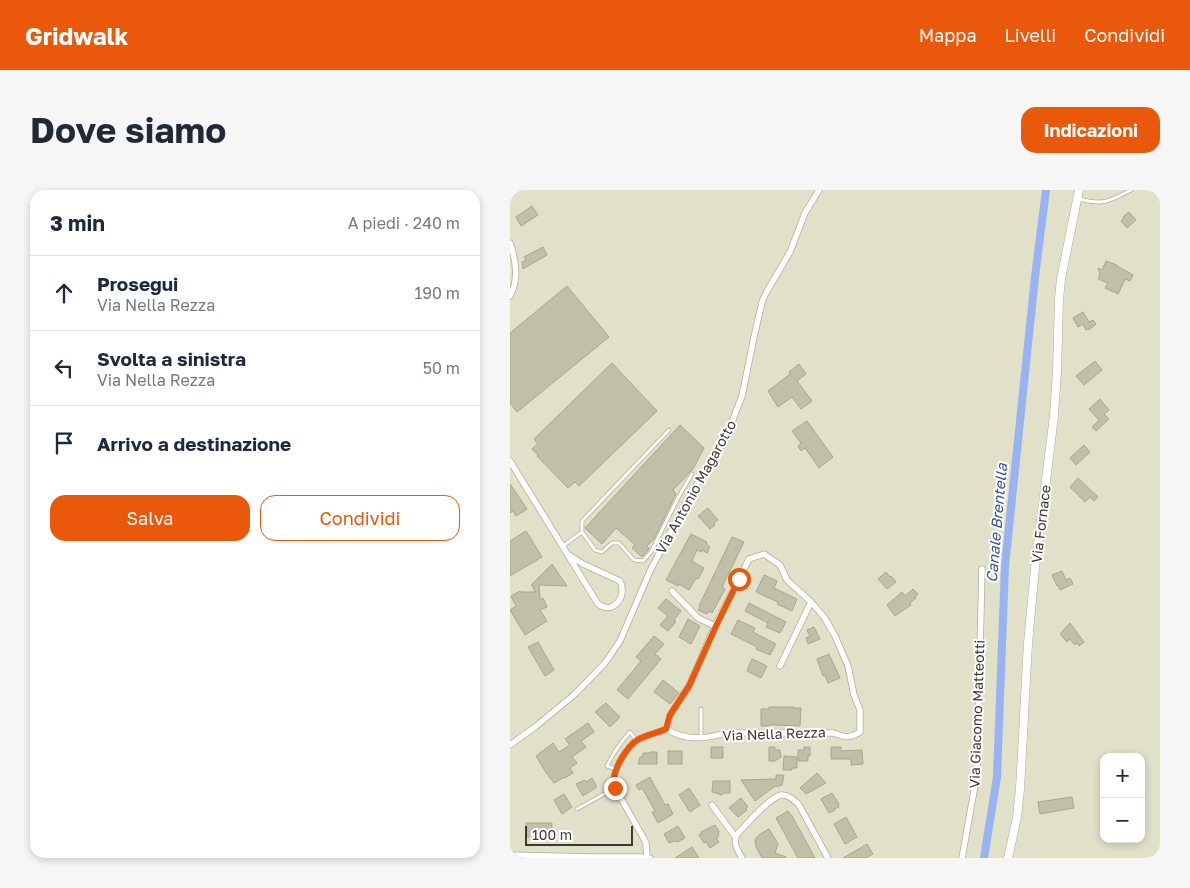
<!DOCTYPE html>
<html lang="it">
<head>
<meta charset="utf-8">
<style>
  :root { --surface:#fff; --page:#f6f6f7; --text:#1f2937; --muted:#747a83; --line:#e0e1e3; --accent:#ea580c }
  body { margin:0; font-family:"Golos Text",sans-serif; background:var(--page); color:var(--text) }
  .controls { position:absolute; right:15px; bottom:15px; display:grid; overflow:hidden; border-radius:10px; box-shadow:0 2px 8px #0003 }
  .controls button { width:45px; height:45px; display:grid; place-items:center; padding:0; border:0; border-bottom:1px solid var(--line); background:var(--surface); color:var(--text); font:25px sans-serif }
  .scale { position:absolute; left:15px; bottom:12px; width:108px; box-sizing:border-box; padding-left:5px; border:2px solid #3b3a31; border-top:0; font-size:14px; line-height:18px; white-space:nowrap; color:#3b3a31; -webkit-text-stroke:4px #fff; paint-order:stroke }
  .stop { position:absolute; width:15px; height:15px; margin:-11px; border:4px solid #ea580c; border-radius:50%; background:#fff }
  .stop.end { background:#ea580c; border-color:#fff; box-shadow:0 1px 5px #0008 }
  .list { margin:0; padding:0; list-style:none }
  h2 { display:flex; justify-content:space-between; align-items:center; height:65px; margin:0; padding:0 20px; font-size:21px }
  h2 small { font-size:16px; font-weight:400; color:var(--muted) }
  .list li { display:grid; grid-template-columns:32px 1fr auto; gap:15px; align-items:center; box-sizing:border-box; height:75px; padding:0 20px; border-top:1px solid var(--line) }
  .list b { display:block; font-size:19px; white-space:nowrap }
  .list p { margin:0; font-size:16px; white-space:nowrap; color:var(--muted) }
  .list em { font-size:16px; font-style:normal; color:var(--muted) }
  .actions { display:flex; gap:10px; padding:15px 20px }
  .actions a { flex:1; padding:11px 0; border:1px solid var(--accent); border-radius:15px; text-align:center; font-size:18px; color:var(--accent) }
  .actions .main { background:var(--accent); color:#fff }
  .icon { flex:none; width:28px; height:28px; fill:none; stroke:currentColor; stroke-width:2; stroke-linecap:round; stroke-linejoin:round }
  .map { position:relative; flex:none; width:650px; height:668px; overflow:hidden; border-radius:15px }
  header { display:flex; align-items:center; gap:30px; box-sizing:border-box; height:70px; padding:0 25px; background:var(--accent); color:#fff }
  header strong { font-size:24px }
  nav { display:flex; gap:28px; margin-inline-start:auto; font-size:18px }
  .intro { display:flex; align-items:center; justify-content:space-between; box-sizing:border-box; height:120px; padding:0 30px }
  h1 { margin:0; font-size:35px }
  .button { padding:12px 22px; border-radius:15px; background:var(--accent); color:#fff; font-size:18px; font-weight:700 }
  main { display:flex; gap:30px; padding:0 30px }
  aside { flex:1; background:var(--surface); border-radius:15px; box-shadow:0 2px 8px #0003 }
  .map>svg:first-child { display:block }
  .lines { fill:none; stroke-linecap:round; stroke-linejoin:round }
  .canal { stroke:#99b2f2; stroke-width:8 }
  .building { fill:#c0bfa8; stroke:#a7a690 }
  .service-casing { stroke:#b0af98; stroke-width:4.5 }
  .minor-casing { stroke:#b0af98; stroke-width:7 }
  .tertiary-casing { stroke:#b0af98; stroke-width:9 }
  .service { stroke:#fff; stroke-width:3 }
  .minor { stroke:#fff; stroke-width:5.5 }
  .tertiary { stroke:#fff; stroke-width:8 }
  .route { stroke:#ea580c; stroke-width:6 }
  .labels { text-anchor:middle; stroke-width:4; stroke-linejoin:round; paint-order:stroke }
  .street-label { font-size:14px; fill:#3b3a31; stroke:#fff }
  .water-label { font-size:15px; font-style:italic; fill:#39519d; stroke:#fff }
</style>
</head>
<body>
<header>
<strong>Gridwalk</strong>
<nav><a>Mappa</a><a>Livelli</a><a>Condividi</a></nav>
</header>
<div class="intro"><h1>Dove siamo</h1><a class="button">Indicazioni</a></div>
<main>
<aside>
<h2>3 min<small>A piedi · 240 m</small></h2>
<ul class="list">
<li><svg class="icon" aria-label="ahead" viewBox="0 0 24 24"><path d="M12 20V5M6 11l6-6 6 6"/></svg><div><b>Prosegui</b><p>Via Nella Rezza</p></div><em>190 m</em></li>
<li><svg class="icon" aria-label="left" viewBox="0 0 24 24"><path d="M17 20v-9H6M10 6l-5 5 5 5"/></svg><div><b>Svolta a sinistra</b><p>Via Nella Rezza</p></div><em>50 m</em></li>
<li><svg class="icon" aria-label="arrive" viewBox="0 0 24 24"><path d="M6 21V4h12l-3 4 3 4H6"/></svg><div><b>Arrivo a destinazione</b></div></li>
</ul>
<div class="actions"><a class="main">Salva</a><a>Condividi</a></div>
</aside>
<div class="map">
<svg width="650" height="668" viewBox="0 0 650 668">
  <rect width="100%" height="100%" fill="#e1e0c9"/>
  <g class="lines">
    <!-- canal -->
    <path class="canal" d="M474 668 487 587 495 376 525 87 536 0"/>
  </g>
  <!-- building -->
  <path class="building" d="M22 16 28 25 11 36 6 27Z
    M619 22 626 30 617 38 611 31 614 28 613 27Z
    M33 57 37 65 13 79 12 72 16 70 14 67Z
    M596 71 607 75V76L623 85 620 91 615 89 608 104 595 98 598 93 588 89 590 84 588 78 592 80Z
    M57 96 99 147 7 222 0 213V143Z
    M573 122 579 132 583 130 586 134 580 139 576 140 573 134 568 137 563 128Z
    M585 171 592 180 574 195 566 186Z
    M102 173 147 221 69 296 65 292 58 298 27 266 28 265 22 259 28 254 24 249Z
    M289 174 296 184 287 191 302 211 291 219 282 207 268 217 258 201 280 184 279 182Z
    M590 209 599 220 594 224 599 229 586 241 582 237 589 230 579 219Z
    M297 231 323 267 309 278 295 258 291 261 288 256 291 253 282 241Z
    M170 235 194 258 183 279 163 300 166 304 144 349 137 356 139 358V359L132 367 122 358 125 355 106 338 92 354 75 338Z
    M574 255 580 262 566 275 560 268Z
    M568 288 588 307 584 311 580 307 575 312 560 297Z
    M0 294 17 319 6 326 3 321 0 323Z
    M198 318 208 330 204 333 205 335 200 339 188 326Z
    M16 341 32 367 0 386V351Z
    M181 344 197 352 196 354 200 357 197 363 192 360 191 362 187 360 182 371 194 378 188 389 186 388 179 400 169 394 168 396 156 390Z
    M222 347 234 352 212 397 215 399 202 423 199 421 197 424 188 420 190 417 189 416Z
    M42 374 57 396 29 395 30 410 33 408 37 417 30 420 37 431 15 445 0 420 6 416 1 406 10 401 11 402H25L22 395H21Z
    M552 381 556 390 560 388 563 394 550 400 548 395 547 396 542 385Z
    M376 382 380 387 381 386 386 392 377 399 368 389Z
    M254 385 267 391 264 398 287 409 282 421 267 414 268 412 246 402Z
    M403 399 408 404 405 407 406 408 400 413 401 415 385 426 377 415 392 402 395 406Z
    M156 409 171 421 164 430 166 432 158 441 150 435 158 426 148 418Z
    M239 413 276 432 270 443 256 437 258 433 235 421Z
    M178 429 190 436 181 454 169 447Z
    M228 430 245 438 243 442 266 454 260 465 246 459 247 457 221 444Z
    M560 433 574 452 569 456 567 453 565 455 560 449 557 452 550 444Z
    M304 437 310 449 298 454 296 448 300 446 297 440Z
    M144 446 154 454 145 464 151 469 118 509 107 500 131 471 126 467Z
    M28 452 44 480 35 486 18 457Z
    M319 464 330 488 318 493 315 485 313 486 307 469Z
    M242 469 257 476 251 488 237 481Z
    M153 490 169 503 160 514 144 502Z
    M96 513 110 527 100 537 85 522Z
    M259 517H283V518H291L290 536 266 535H259V536H251V519H259Z
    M78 533 84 542 71 551 76 557 62 567 67 573 60 578 63 583 55 588V587L44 593 37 584 26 566 43 553 49 562 60 555 55 549Z
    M201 557H213V568H201Z
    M259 557H265V560H270L271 567 265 571H259Z
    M294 557H300V566H298V571H288V560H294Z
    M321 557H331V561L352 560 353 574 341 575V569H321Z
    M158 561H172V574H158Z
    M140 562H147V574H128L130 567H133V563H140Z
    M274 566 287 567V578H282V580H273Z
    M307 583 316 593 296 604 290 598Z
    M266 585H274L272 595 264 597 245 611 231 590 266 589Z
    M140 587 155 615 158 614 163 624 148 633 142 622 145 621 132 598 129 600 126 595Z
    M82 588 87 597 73 606 66 594 75 590 76 592Z
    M203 591H220V603H214L212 605 202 602Z
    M179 598 190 615 180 622 169 605Z
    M322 603 329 614H328L329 617 324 619 325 620 319 623 311 609Z
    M54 604 62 617 52 624 44 610Z
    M562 607 564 618 530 624 528 612Z
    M231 608 238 617 236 619 237 620 228 627 219 618Z
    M278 621 282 626 305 668H288L266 628Z
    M336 627 347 647 335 654 324 634Z
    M16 633H42L41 647H16Z
    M205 635 209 641 208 647 206 648 209 652 200 658 196 652 194 653 189 645 192 643 191 642Z
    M168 636 175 648 167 652 164 651 159 653 154 644Z
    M259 639 268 654 265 663 276 667V668H252L246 657 245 649 250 644Z
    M357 654 363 664 356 668H333Z
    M182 657 189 668H165Z"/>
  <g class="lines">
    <!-- service casing -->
    <g class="service-casing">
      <path id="service" d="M568 9C594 15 598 12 621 0
        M72 342V331L159 240
        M53 356 72 342 85 360 92 362 102 353H109L124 370 133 371 141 362 169 306 182 284
        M191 519V547
        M106 579 97 576C103 563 110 553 120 542L126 550
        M67 619 105 598"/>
    </g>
    <!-- minor casing -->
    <g class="minor-casing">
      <path id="minor" d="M0 53C6 70 9 90 0 106
        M0 271 88 414C102 425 118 408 110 391L73 374 59 365
        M254 364 270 375 277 390 301 412 314 427 325 446 338 476 344 505 350 520V542C340 549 334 547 323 543H215C196 549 174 551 157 539L160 525 179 496 205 436 239 369Z
        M162 401 188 428 205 436
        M270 476 301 412
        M0 555 25 537 65 504 95 473 110 451 140 381 180 305 215 250 232 206 244 147 252 112 256 103 280 62 295 23 309 0
        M202 615 224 645 226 646
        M0 665 81 667H130L140 668
        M137 667 136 653 133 647 105 598C105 596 104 593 104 590 104 578 117 557 127 550 136 545 147 543 157 539
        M232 668C227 659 222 652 228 643 237 634 260 607 271 605 278 604 284 610 289 615L318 668
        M452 668 467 584 472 379"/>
    </g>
    <!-- tertiary casing -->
    <g class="tertiary-casing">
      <path id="tertiary" d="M498 668 507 627 510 599 518 453 525 378 544 226 547 181 549 109 551 89 569 0"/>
    </g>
    <!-- service -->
    <use href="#service" class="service"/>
    <!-- minor -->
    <use href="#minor" class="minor"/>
    <!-- tertiary -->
    <use href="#tertiary" class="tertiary"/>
  </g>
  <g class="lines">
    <!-- route -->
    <path class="route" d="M105 598C105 596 104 593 104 590 104 578 117 557 127 550 136 545 147 543 156 539L160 525 179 496 206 436 229 389"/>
  </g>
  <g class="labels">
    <!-- street labels -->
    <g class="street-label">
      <text transform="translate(186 297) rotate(-61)" y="5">Via Antonio Magarotto</text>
      <text transform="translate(531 334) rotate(-83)" y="5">Via Fornace</text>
      <text transform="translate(467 524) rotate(-88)" y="5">Via Giacomo Matteotti</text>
      <text transform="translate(264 544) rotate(-2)" y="5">Via Nella Rezza</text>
    </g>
    <!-- water labels -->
    <g class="water-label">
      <text transform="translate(487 333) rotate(-85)" y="5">Canale Brentella</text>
    </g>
  </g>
</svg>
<div class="controls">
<button>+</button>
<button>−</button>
</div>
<div class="scale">100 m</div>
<div class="stop" style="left:229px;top:389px"></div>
<div class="stop end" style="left:105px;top:598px"></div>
</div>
</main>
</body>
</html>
